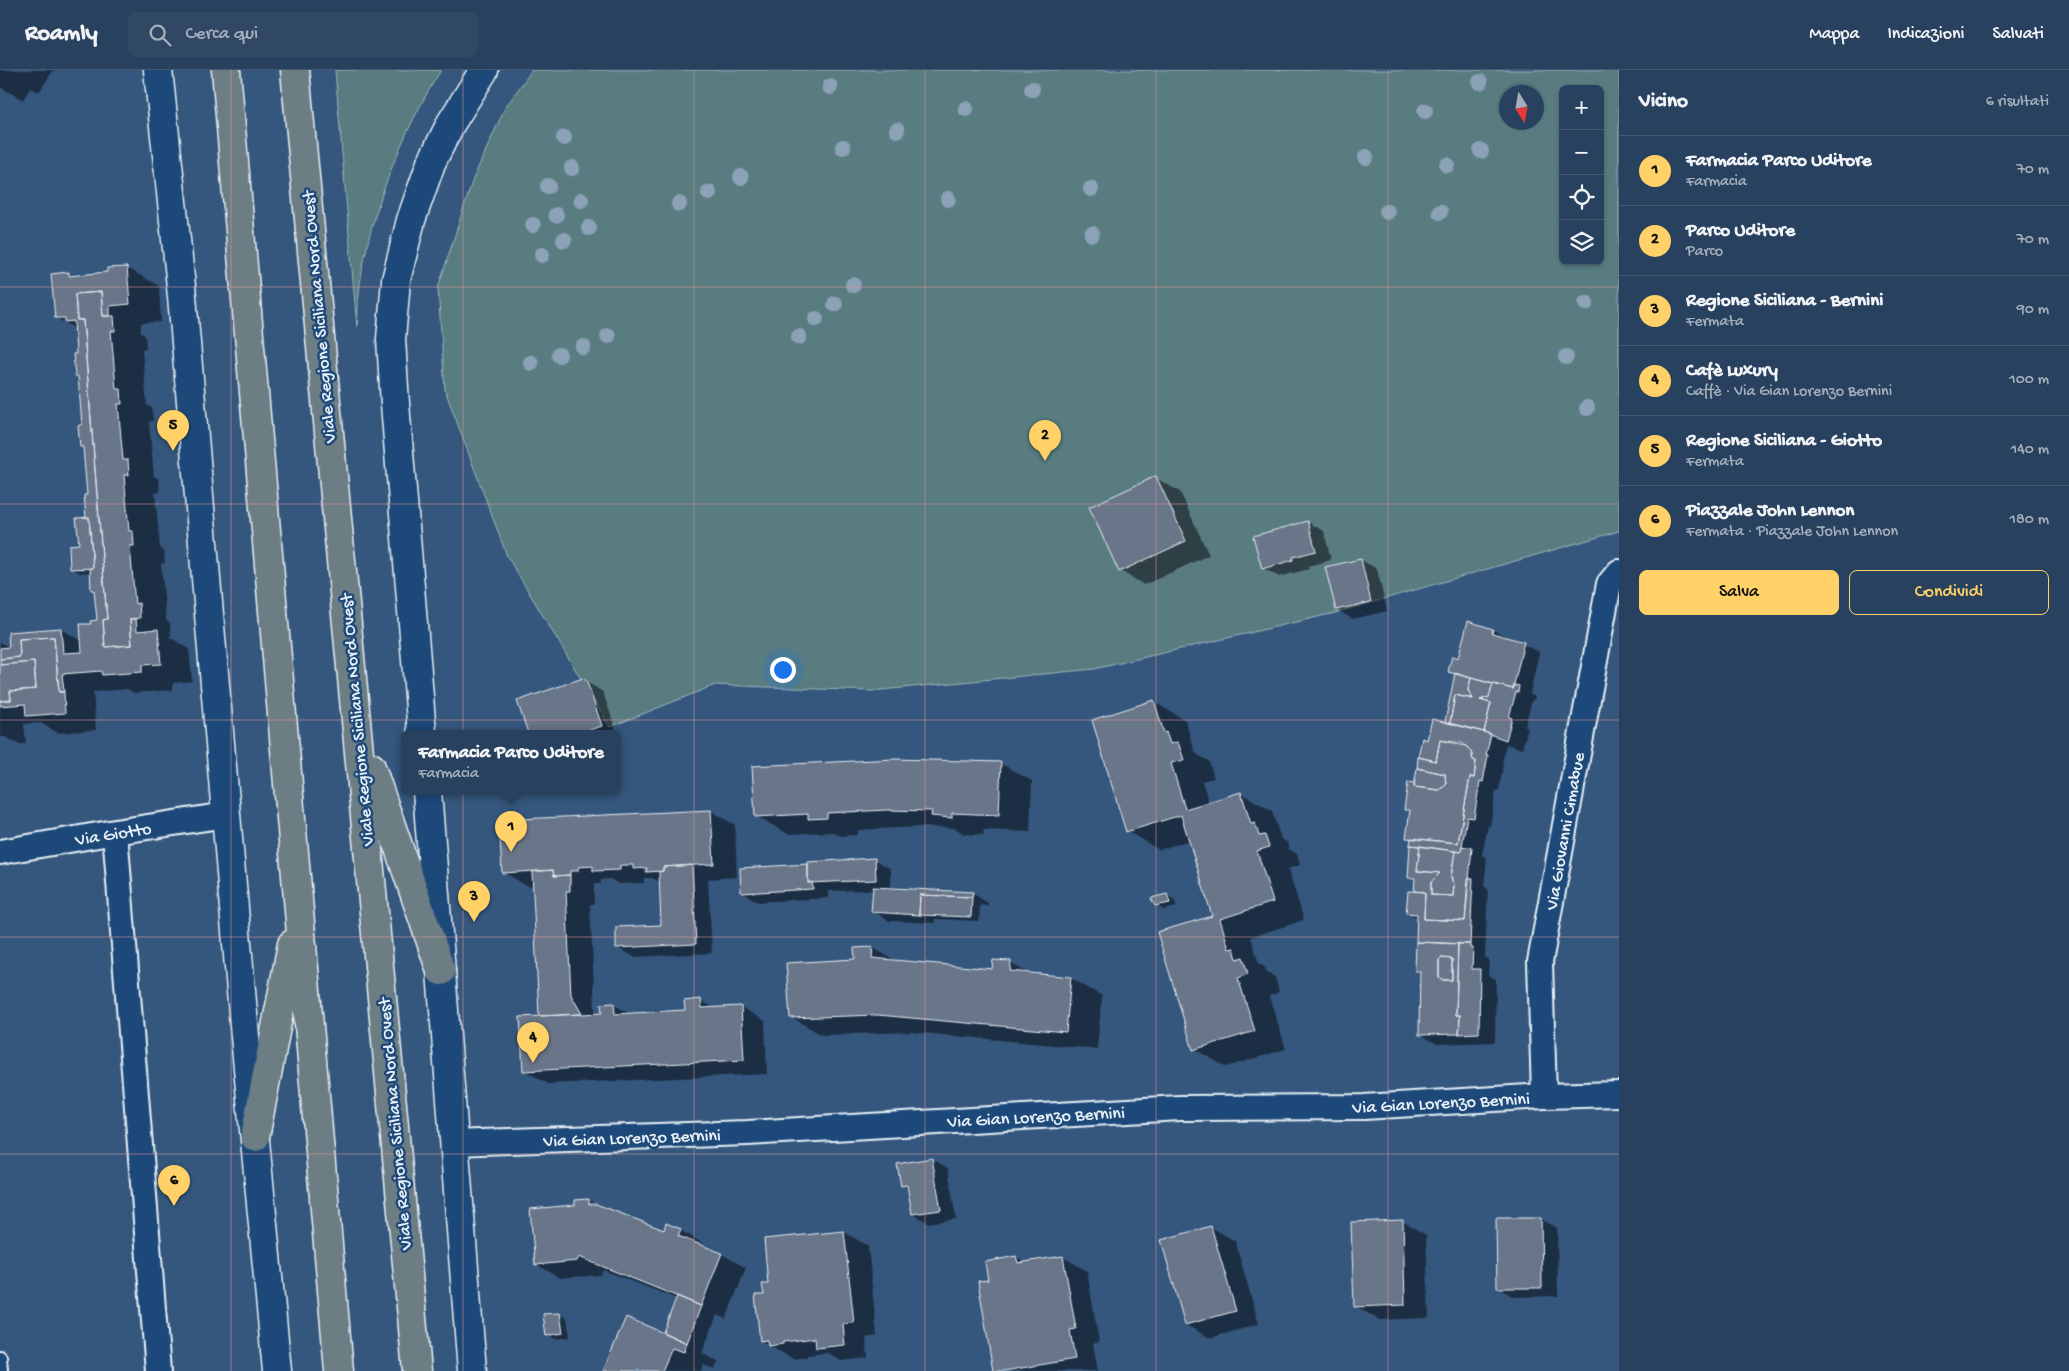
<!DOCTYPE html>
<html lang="it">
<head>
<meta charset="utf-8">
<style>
  :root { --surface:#28415e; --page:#304864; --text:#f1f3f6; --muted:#a5afbc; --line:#445a73; --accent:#ffd166 }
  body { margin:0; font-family:"Gochi Hand",sans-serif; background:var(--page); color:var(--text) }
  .controls { position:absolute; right:15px; top:15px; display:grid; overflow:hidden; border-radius:8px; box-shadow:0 1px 4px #0004 }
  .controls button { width:45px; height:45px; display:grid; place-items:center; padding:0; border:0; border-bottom:1px solid var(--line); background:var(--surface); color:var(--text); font:25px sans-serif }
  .compass { position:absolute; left:1499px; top:15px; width:45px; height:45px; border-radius:50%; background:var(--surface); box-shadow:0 1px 4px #0004; rotate:169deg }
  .you { position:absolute; left:782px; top:599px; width:18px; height:18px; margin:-12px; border:4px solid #fff; border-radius:50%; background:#1a73e8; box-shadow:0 0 0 8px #1a73e833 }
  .badge { display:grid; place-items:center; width:32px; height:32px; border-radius:50%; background:var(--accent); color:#111; font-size:16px; font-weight:700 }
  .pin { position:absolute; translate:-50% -41px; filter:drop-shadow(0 1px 2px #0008) }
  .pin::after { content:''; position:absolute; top:26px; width:18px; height:15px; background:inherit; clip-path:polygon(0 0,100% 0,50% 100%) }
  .popup { position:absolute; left:401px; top:660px; width:220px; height:65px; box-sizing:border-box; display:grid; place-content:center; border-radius:8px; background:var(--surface); filter:drop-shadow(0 1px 4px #0005); font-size:16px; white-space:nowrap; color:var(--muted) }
  .popup b { font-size:19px; color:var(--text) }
  .popup::after { content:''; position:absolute; left:50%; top:100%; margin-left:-10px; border:10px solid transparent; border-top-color:var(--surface) }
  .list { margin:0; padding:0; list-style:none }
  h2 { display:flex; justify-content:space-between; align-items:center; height:65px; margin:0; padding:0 20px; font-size:21px }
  h2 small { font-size:16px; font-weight:400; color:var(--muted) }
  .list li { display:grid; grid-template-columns:32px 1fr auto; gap:15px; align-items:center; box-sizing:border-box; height:70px; padding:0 20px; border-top:1px solid var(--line) }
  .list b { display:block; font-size:19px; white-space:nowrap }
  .list p { margin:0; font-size:16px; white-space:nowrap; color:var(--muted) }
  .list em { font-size:16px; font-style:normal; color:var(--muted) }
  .actions { display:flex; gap:10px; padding:15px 20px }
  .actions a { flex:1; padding:11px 0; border:1px solid var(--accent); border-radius:8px; text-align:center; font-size:18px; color:var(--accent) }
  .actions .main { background:var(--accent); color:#111 }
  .icon { flex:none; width:28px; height:28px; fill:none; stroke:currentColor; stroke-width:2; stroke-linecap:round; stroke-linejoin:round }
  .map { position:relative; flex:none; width:1619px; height:1301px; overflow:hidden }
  header { display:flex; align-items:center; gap:30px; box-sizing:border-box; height:70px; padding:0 25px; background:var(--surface); border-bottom:1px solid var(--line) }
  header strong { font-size:24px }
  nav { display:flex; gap:28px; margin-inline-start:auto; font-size:18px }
  .search { width:350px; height:45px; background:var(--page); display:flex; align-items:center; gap:12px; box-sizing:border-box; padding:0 18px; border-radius:8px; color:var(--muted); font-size:19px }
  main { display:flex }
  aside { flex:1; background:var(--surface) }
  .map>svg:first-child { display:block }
  .green { fill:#597b80; stroke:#a0b6bc; fill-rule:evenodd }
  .shadow { fill:#0007; fill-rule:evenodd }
  .building { fill:#697488; stroke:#e8f1f8; fill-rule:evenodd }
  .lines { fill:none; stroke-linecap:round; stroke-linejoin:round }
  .service-casing { stroke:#e8f1f8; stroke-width:16 }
  .minor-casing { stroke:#e8f1f8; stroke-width:28 }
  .tertiary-casing { stroke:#e8f1f8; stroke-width:31 }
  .primary-casing { stroke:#e8f1f8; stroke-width:31 }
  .service { stroke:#1f4a7a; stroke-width:12 }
  .minor { stroke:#1f4a7a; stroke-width:24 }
  .tertiary { stroke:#1f4a7a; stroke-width:28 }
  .primary { stroke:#6c7e84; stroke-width:28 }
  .tree { fill:#8ca2b7 }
  .grid { fill:none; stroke:#e0979a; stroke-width:1; stroke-opacity:0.55 }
  .labels { text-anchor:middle; stroke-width:5; stroke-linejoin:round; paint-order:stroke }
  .street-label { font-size:18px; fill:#e8f1f8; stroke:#1f4a7a }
</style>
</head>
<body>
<header>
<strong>Roamly</strong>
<div class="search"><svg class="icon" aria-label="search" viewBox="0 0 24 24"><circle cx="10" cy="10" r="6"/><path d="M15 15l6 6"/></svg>Cerca qui</div>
<nav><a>Mappa</a><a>Indicazioni</a><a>Salvati</a></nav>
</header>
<main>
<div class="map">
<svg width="1619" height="1301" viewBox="0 0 1619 1301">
  <rect width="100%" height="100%" fill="#35577e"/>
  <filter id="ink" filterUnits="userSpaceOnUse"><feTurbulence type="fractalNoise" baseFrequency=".02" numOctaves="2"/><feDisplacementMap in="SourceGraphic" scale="10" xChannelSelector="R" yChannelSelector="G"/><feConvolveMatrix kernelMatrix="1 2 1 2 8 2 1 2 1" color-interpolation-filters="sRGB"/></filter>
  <g filter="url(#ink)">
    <!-- green -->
    <path class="green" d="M335 0H441C402 62 370 142 360 214 358 228 358 243 357 257Z
      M532 0H1619V461L1335 543 1094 599 871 621 715 615 610 657 507 486 445 320 438 218 473 109 505 38ZM1563 19H1600V191H1563ZM1506 22H1536V52H1506Z"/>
    <!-- shadow -->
    <path class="shadow" d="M0 0H57L53 1 39 22 30 18 23 30 0 17Z
      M127 198 159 216 161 252 141 253V263L145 265 146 278 142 279 147 335 152 338 153 351 149 352 154 406 159 409 160 422 155 423 160 478 164 481 165 493 161 494 166 550 170 553 171 566H168L189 579 192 611 173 613V620L134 623 127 619 93 622 96 660 58 663 40 653 24 654 26 674H18L5 667H0V572L10 578 61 559 83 572 92 555 98 551 95 521 91 502 79 503 72 498 87 448 88 426 84 378 81 377 83 355 80 308 76 306 78 286 76 259 56 248 68 204 74 207 109 204 108 199ZM96 496V499L77 500V497Z
      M1156 408 1180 422 1209 485 1144 515 1120 501Z
      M1308 452 1324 461 1331 490 1308 496 1309 499 1279 507 1263 498Z
      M1361 490 1377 499 1387 541 1353 549 1337 540Z
      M1493 560 1539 582 1530 624 1535 627 1534 630H1532L1525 656 1528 658 1522 679 1506 674 1502 694 1503 695 1499 720 1496 721 1490 756H1488L1482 785 1487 788 1484 816 1488 819 1485 887 1489 889 1488 905 1496 909 1495 972 1437 974 1421 965V903L1416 900 1418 848 1407 842 1415 823 1416 811 1409 807 1412 770 1408 767 1411 742 1406 739 1414 715H1415L1428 671 1451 654 1446 651 1456 605 1449 601 1459 589Z
      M582 609 603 622 617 663H529L518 632Z
      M1154 632 1185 650 1194 679 1198 685 1209 691 1214 708 1202 711 1209 733 1241 723 1272 741 1281 769 1287 772 1289 779 1297 784 1300 795 1288 799 1304 850 1251 867 1259 894 1265 897 1266 902 1275 907 1279 922 1269 926 1286 979 1226 997 1194 979 1213 846 1190 770 1159 780 1127 761Z
      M1000 693 1032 711 1030 762 984 760 983 765 964 764 955 758 919 757 858 760V765L841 766 833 762 788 764 756 746Z
      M711 741 735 755 737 807 708 809 712 883 634 887 618 878 662 856 660 812 652 808H644V813L619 814 610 809 601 810V814H594V834H590L595 940 597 944H603L614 935 630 944 686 941 701 931 714 938 741 937 765 951 767 1004 548 1014 524 1000 540 947 534 816H527L503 802Z
      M875 790 891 799V819L972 823 988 833V836L980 835 979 851 935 849V853L889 851 873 841 874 820 828 821V828L758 832 742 822Z
      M1166 825 1174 830 1177 837 1164 840 1156 835Z
      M873 878 896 891 993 901 1011 893 1031 905 1071 908 1102 926 1097 979 911 962 822 965 791 947Z
      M932 1089 948 1098 956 1149 929 1153 913 1144 909 1119 902 1115Z
      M589 1130 599 1136 664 1161 680 1160 704 1174 703 1177 722 1184 746 1198 726 1249 717 1245 702 1283 718 1292 715 1299 703 1295 701 1301H604L663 1264 677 1229 603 1200 601 1205 560 1208 536 1194 576 1136Z
      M1541 1149 1557 1158 1558 1226 1514 1227 1498 1218Z
      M1402 1151 1426 1165 1429 1248 1379 1250 1355 1236Z
      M1211 1157 1235 1171 1259 1254 1210 1268 1186 1255 1162 1171Z
      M844 1162 868 1176 877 1266 866 1268 868 1288 841 1291 828 1283 807 1285V1287L793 1289 761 1271 765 1226 769 1215Z
      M1016 1187 1026 1193 1063 1187 1087 1201 1099 1272 1093 1274 1098 1301H995L990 1211Z
      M559 1244 567 1248 570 1267 555 1269 547 1265Z"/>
    <!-- building -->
    <path class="building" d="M127 197 130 234 110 236V246H103L101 222 75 224 77 250H83L107 549 103 550 105 577 132 575 130 549H136L137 561 158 559 161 594 142 595V602L102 605 101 601 62 604 64 622H59L54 567 19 569 20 587 0 589V578L9 577 8 562 61 558 63 583 82 582 80 554H91L90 551 97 550 94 520H91L90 498H93L89 447 86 448 84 425H87L83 377H80L78 356 82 354 78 306H75L73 284H76L74 251 65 252V248H55L51 204 69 202V206L107 202V198Z
      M101 222 103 246H114L115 261H111L116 319H121L122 334H118L123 390H128L129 405H124L129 461H133L134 476H130L135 534 139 533 140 548 130 549 132 575 105 577 103 550 107 549 83 250H77L75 224Z
      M1156 406 1186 471 1119 502 1089 437Z
      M89 447 93 498 70 499 69 475 79 474 76 448Z
      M1308 451 1316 481 1293 487V490L1262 499 1253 466Z
      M1361 489 1371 532 1336 540 1325 497Z
      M1468 551 1493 559 1492 563 1524 572 1513 619 1448 602 1452 586 1458 588Z
      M54 567 59 622H64L65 643 26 646 25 634 0 636V631L11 630 10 621 36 619 34 592 0 595V589L20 587 19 569Z
      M34 592 36 619 10 621 11 630 0 631V595Z
      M1455 603 1471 608 1468 620 1473 629 1455 625 1450 653 1445 652Z
      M583 608 587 612 602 656 580 663H528L517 631Z
      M1471 608 1493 614 1489 627 1480 630 1491 633 1484 662 1450 653 1455 625 1473 629 1468 620Z
      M1493 614 1513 619 1515 615 1519 616 1518 622H1516L1509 647 1512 648 1506 670 1484 662 1491 633 1480 630 1489 627Z
      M1154 630 1164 663 1166 662 1170 674 1178 672 1184 690 1171 693 1185 739 1241 722 1251 754 1255 753 1259 766 1265 765 1269 777 1257 781 1273 832 1220 849 1229 879 1234 878 1237 889 1243 887 1248 904 1238 908 1255 961 1193 980 1157 862 1212 846 1181 745 1126 762 1092 650Z
      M1432 649 1491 664 1486 685H1488L1483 712 1480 711 1474 748 1467 747 1461 782 1410 775 1411 768 1458 773 1470 707 1474 708 1476 691 1473 690 1471 681 1462 673 1440 670 1436 691 1418 687 1422 668 1427 670Z
      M1440 670 1466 676 1471 681 1473 690 1476 691 1474 708 1470 707 1458 773 1406 768 1410 740H1404L1408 712 1414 713V717L1439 720 1446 715 1445 704 1417 698 1418 687 1436 691Z
      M895 689 1001 692 999 745 952 743V748L931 746 932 741 887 740 827 743V748L808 749V744L755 747 752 696Z
      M1417 698 1445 704 1446 715 1439 720 1414 717Z
      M711 740 714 794 663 797V801L646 802 647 798 633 799V795H620V800L593 801V796L578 797V801H570V805L554 806 553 800 502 803 499 750Z
      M1410 775 1420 776 1417 801 1440 803 1431 812V825L1453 826 1454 815 1451 807 1455 781 1461 782 1462 776 1472 778 1465 851 1424 849 1425 822 1414 821 1415 808H1408Z
      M1420 776 1455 781 1451 807 1454 815 1453 826 1431 825V812L1440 803 1417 801Z
      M875 788 876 810 808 813V792Z
      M808 794V813L812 812 813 819 741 823 740 798Z
      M692 795 696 874 616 878V857L661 855 659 802 663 801V797Z
      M553 800 554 806 570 805V821H566L571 925 582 944 539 946 532 802Z
      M1468 808H1473L1470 874 1416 872 1417 844 1406 843 1408 821 1425 822 1424 849 1465 851Z
      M873 817 973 822 972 827 920 825 919 845 871 842Z
      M1167 824 1170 833 1155 836 1151 828Z
      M920 825 972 827 971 847 919 845Z
      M1416 872 1458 874 1456 945H1460L1459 964 1419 965 1420 901H1415ZM1441 888 1452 889V910H1443L1439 907V890Z
      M1458 874H1470V878H1473L1472 899H1480L1479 963 1459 964 1460 945H1456Z
      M873 877 872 888 992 899 993 890 1011 891 1010 901 1071 907 1066 962 878 945 790 948 786 893 855 889 854 878Z
      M1441 888 1452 889V910H1443L1439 907V890Z
      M701 929 702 938 741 936 744 990 523 1001 520 947 602 943 601 934 614 933 615 944 685 940 684 931Z
      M932 1088 941 1140 912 1144 907 1115 901 1116 897 1094Z
      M589 1129V1134H596L664 1160 666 1153 681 1159 678 1166 722 1183 701 1236 579 1187 577 1191 535 1195 530 1139 575 1135V1130Z
      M1496 1148H1541L1542 1218H1497Z
      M1403 1150 1405 1235 1354 1237 1351 1152Z
      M1211 1156 1236 1241 1185 1255 1161 1170Z
      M844 1161 854 1253 843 1254 845 1275 816 1278 815 1268 783 1272V1274L768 1276 767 1270 760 1271 755 1225H764L762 1214H768L764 1169Z
      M1016 1186 1018 1193 1063 1186 1076 1259 1070 1260 1075 1289 1004 1301H993L978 1211 988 1210 985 1192Z
      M677 1226 701 1236 687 1273 663 1262Z
      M560 1243 563 1263 546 1266 543 1244Z
      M626 1247 687 1273 684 1282 672 1278 662 1301H603Z"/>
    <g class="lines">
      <!-- service casing -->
      <g class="service-casing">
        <path id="service" d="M0 1287 1 1301"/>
      </g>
      <!-- minor casing -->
      <g class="minor-casing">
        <path id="minor" d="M115 762 158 1301
          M0 782 115 762 226 745
          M1544 1026 1540 892 1609 514 1619 502
          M453 1073 747 1063 1180 1038 1364 1037 1544 1026 1619 1024"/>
      </g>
      <!-- tertiary casing -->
      <g class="tertiary-casing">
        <path id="tertiary" d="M158 0 182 226 244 956 277 1301
          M422 663 395 334 391 269 396 210 411 150 431 93 451 53 484 0
          M427 721 472 1301"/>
      </g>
      <!-- primary casing -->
      <g class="primary-casing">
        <path id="primary" d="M226 0 339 1301
          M295 0 417 1301
          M371 697 441 901
          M255 1067 292 874"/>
      </g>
      <!-- service -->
      <use href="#service" class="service"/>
      <!-- minor -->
      <use href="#minor" class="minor"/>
      <!-- tertiary -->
      <use href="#tertiary" class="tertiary"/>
      <!-- primary -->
      <use href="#primary" class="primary"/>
    </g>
    <!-- trees -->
    <g class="tree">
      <circle cx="1480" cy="12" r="8"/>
      <circle cx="830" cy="17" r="8"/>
      <circle cx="1032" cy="19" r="8"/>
      <circle cx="966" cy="39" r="8"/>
      <circle cx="1425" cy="41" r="8"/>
      <circle cx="897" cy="60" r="8"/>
      <circle cx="564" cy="68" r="8"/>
      <circle cx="843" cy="77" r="8"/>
      <circle cx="1481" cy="81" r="8"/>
      <circle cx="1366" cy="87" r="8"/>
      <circle cx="1447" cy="95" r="8"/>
      <circle cx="572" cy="98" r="8"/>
      <circle cx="741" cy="107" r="8"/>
      <circle cx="548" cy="116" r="8"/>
      <circle cx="1091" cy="119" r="8"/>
      <circle cx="709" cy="123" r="8"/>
      <circle cx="948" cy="129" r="8"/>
      <circle cx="581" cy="130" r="8"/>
      <circle cx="679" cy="134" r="8"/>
      <circle cx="1387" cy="142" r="8"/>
      <circle cx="1440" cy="142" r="8"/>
      <circle cx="556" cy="145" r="8"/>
      <circle cx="533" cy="155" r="8"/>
      <circle cx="589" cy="158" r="8"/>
      <circle cx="1092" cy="164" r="8"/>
      <circle cx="564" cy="170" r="8"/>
      <circle cx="542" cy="185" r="8"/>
      <circle cx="853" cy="215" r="8"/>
      <circle cx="1586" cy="233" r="8"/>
      <circle cx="835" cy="234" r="8"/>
      <circle cx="816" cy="249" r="8"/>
      <circle cx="608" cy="266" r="8"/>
      <circle cx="799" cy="267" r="8"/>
      <circle cx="583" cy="277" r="8"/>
      <circle cx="559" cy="285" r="8"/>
      <circle cx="1566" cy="287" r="8"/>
      <circle cx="531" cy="293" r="8"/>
      <circle cx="1587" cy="338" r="8"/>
    </g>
  </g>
  <!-- grid -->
  <path class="grid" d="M231 0V1301M463 0V1301M694 0V1301M925 0V1301M1156 0V1301M1388 0V1301M0 217H1619M0 434H1619M0 650H1619M0 867H1619M0 1084H1619"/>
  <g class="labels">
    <!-- street labels -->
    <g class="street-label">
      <text transform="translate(318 247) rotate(-95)" y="6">Viale Regione Siciliana Nord Ovest</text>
      <text transform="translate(356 650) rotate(-95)" y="6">Viale Regione Siciliana Nord Ovest</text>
      <text transform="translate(1564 761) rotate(-80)" y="6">Via Giovanni Cimabue</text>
      <text transform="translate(113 763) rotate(-9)" y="6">Via Giotto</text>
      <text transform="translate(1441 1032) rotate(-3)" y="6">Via Gian Lorenzo Bernini</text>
      <text transform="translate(1036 1046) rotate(-3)" y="6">Via Gian Lorenzo Bernini</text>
      <text transform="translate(394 1054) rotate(-95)" y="6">Viale Regione Siciliana Nord Ovest</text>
      <text transform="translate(632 1067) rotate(-2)" y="6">Via Gian Lorenzo Bernini</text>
    </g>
  </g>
</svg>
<div class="controls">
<button>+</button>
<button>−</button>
<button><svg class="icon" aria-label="locate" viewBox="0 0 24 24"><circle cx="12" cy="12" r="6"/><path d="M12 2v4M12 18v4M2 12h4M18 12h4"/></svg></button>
<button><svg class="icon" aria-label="layers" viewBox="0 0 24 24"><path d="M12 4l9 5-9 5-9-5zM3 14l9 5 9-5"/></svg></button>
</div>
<svg class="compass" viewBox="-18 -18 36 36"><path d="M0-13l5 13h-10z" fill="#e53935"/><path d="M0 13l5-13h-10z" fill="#a5afbc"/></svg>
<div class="you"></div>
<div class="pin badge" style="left:511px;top:782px">1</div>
<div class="popup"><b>Farmacia Parco Uditore</b>Farmacia</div>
<div class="pin badge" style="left:1045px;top:391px">2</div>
<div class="pin badge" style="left:474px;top:852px">3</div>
<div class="pin badge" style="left:533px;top:993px">4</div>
<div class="pin badge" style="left:173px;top:381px">5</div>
<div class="pin badge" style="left:174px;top:1136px">6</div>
</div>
<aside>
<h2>Vicino<small>6 risultati</small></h2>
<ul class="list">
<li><span class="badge">1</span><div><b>Farmacia Parco Uditore</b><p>Farmacia</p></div><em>70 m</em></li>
<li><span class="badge">2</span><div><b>Parco Uditore</b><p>Parco</p></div><em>70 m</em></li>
<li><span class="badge">3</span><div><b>Regione Siciliana - Bernini</b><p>Fermata</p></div><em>90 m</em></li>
<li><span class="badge">4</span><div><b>Cafè Luxury</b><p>Caffè · Via Gian Lorenzo Bernini</p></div><em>100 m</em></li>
<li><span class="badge">5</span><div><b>Regione Siciliana - Giotto</b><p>Fermata</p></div><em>140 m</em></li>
<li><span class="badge">6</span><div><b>Piazzale John Lennon</b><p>Fermata · Piazzale John Lennon</p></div><em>180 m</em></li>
</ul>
<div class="actions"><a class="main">Salva</a><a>Condividi</a></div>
</aside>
</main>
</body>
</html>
